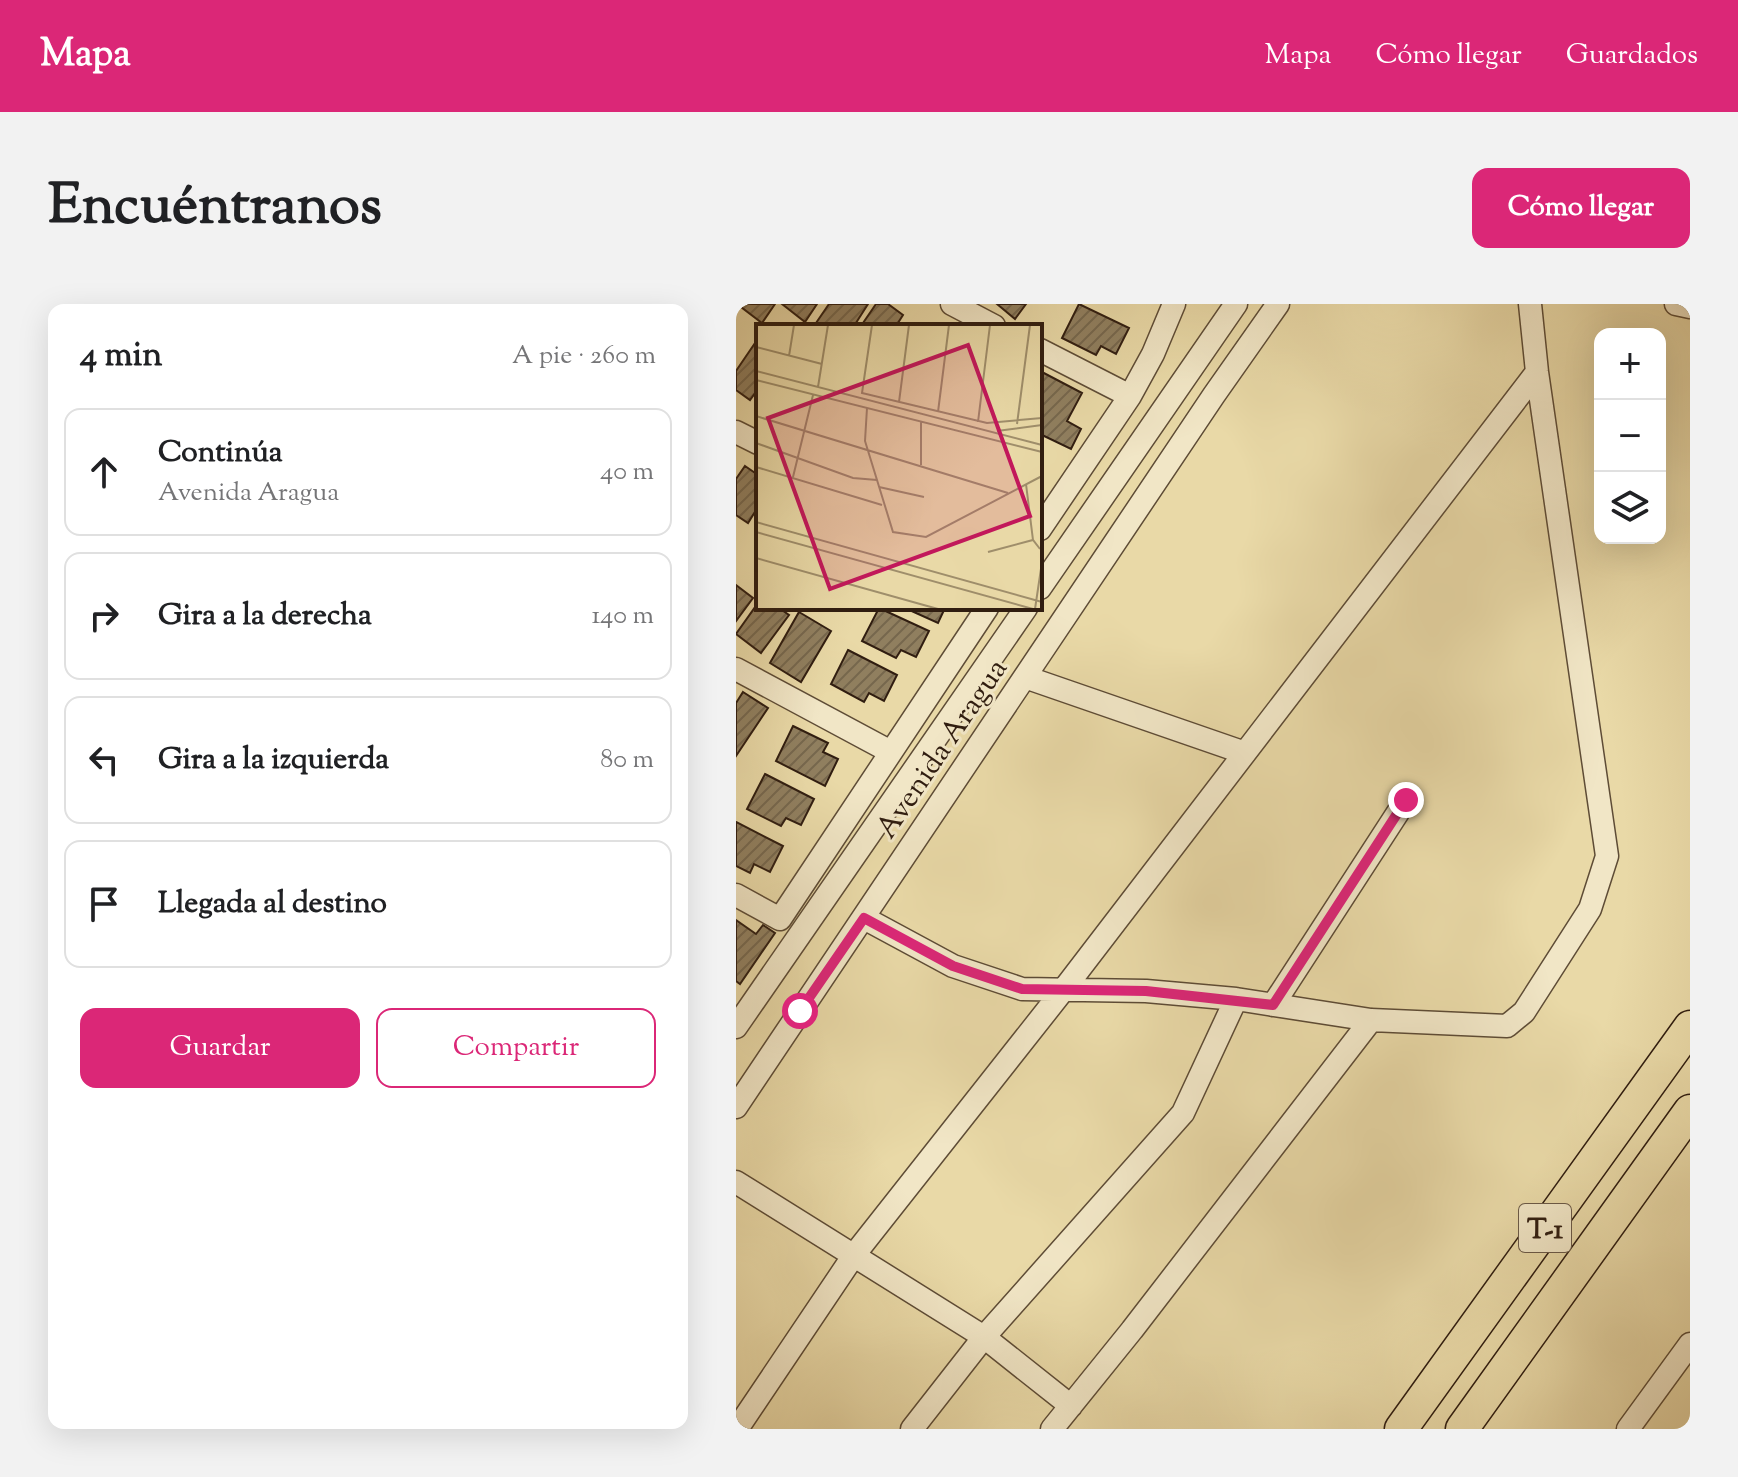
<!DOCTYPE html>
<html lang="es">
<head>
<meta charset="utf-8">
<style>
  :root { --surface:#fff; --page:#f2f2f2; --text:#202124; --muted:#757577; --line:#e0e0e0; --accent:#db2777 }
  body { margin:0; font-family:"Sorts Mill Goudy",serif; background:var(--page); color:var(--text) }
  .controls { position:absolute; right:24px; top:24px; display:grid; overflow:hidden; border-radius:16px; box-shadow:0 8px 32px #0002 }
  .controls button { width:72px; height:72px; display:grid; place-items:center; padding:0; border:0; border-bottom:2px solid var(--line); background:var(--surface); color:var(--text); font:40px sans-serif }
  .stop { position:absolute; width:24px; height:24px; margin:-18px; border:6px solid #db2777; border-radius:50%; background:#fff }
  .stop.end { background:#db2777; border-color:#fff; box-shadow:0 2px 8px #0008 }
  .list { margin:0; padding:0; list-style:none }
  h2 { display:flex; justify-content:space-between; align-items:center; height:104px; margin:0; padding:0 32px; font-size:34px }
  h2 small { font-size:26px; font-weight:400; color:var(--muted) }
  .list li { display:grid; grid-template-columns:52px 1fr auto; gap:24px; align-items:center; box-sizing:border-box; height:128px; margin:0 16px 16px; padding:0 16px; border:2px solid var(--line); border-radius:16px }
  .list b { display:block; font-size:30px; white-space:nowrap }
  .list p { margin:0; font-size:26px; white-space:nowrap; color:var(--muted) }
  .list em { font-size:26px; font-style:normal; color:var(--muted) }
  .actions { display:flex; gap:16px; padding:24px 32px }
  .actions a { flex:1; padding:18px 0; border:2px solid var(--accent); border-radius:16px; text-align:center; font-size:28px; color:var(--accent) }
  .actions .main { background:var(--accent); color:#fff }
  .icon { flex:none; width:44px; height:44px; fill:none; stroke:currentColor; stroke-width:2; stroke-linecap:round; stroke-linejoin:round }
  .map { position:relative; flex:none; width:954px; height:1125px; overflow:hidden; border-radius:16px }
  header { display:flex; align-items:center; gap:48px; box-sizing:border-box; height:112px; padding:0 40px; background:var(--accent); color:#fff }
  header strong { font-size:38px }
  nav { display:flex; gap:44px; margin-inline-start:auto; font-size:28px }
  .intro { display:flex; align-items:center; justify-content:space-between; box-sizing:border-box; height:192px; padding:0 48px }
  h1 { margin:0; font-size:56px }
  .button { padding:20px 36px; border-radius:16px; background:var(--accent); color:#fff; font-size:28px; font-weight:700 }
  main { display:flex; gap:48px; padding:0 48px }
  aside { flex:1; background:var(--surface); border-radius:16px; box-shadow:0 8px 32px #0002 }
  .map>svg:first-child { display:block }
  .building { fill:url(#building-hatch); stroke:#301d10; stroke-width:2 }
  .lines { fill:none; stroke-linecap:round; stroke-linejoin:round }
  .minor-casing { stroke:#5e4c36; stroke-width:25 }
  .highway-casing { stroke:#301d10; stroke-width:35 }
  .minor { stroke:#f1e6c6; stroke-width:22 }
  .highway { stroke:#e9d9a7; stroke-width:32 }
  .route { stroke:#db2777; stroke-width:10 }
  .labels { text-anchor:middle; stroke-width:6; stroke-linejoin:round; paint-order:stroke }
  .shield { fill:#f1e6c6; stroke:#6a5947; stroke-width:2 }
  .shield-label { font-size:28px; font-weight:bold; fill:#301d10 }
  .street-label { font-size:30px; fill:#301d10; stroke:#f1e6c6 }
  .inset-road { fill:none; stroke:#9f8e6b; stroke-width:2 }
  .view { fill:#c2185b; fill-opacity:0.15; stroke:#c2185b; stroke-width:4 }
  .inset-edge { fill:none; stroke:#301d10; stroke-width:4 }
</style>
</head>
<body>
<header>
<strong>Mapa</strong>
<nav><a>Mapa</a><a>Cómo llegar</a><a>Guardados</a></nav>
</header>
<div class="intro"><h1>Encuéntranos</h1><a class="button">Cómo llegar</a></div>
<main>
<aside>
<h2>4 min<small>A pie · 260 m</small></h2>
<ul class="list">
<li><svg class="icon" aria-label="ahead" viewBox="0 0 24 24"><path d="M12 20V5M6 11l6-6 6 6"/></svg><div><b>Continúa</b><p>Avenida Aragua</p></div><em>40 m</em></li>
<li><svg class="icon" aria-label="right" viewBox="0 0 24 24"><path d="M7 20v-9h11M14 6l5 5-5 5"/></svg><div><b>Gira a la derecha</b></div><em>140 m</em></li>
<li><svg class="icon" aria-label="left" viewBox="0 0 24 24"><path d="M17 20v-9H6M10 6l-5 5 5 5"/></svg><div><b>Gira a la izquierda</b></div><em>80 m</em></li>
<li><svg class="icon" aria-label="arrive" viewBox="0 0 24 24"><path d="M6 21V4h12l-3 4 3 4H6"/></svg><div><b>Llegada al destino</b></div></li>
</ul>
<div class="actions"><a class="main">Guardar</a><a>Compartir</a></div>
</aside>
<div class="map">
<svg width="954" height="1125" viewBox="0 0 954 1125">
  <defs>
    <pattern id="building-hatch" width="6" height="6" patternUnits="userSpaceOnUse" patternTransform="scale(2)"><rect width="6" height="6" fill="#907f5f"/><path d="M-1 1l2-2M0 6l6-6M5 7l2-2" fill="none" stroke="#76674d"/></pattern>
  </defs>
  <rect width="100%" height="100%" fill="#e9d9a7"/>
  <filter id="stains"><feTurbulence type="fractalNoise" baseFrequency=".0025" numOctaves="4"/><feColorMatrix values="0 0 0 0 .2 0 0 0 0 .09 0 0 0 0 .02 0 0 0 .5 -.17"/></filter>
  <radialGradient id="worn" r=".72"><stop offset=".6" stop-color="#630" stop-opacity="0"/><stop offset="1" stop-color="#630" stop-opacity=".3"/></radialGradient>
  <!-- building -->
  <path class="building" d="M1 0H39L26 19Z
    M46 0H81L69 18Z
    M93 0H132L118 22H78Z
    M140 0H152L167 11 160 22H125Z
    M261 0H290L279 15Z
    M343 0 393 24 380 50 365 42 360 51 326 34Z
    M19 39 22 42V85L14 96 0 86V67Z
    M304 67 346 89 331 117 345 125 335 145 304 130Z
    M9 162 22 171V203L12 219 0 211V175Z
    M0 281 17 294 0 317Z
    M22 299V304H43L53 311 25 349 0 330Z
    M143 304 193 327 180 353 165 346 160 354 126 337Z
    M169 304H209L202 319Z
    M63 308 95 327 65 378 34 359Z
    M112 346 161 371 148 397 133 389 128 398 95 380Z
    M7 388 32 404 0 452V399Z
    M57 422 92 439 87 448 102 455 89 482 40 457Z
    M29 470 78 495 65 521 50 514 45 522 11 505Z
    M0 518 47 542 34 568 18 560 14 569 0 562Z
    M0 616 20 630 27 621 39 629 4 680 0 677Z"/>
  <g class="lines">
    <!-- minor casing -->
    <g class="minor-casing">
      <path id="minor" d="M216 0 258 22
        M940 0 954 3
        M304 46 394 92
        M0 128 22 139
        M304 225 394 92 417 50 438 0
        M304 284 500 0
        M0 365 153 447
        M289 373 509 449
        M0 591 44 615 251 304
        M128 614 217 662 286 685 410 687 500 695 635 716 771 722 788 708 854 605 871 552 801 68 794 0
        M537 701 670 496
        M0 723 290 304
        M0 803 478 91 542 0
        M0 878 248 1033 335 1102
        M1 1125 118 951 328 685 801 68
        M176 1125 248 1033 447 809 500 695
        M316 1125 396 1026 635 716
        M892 1125 954 1040"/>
    </g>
    <!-- highway casing -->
    <g class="highway-casing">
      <path id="highway" d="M665 1125 954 723
        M726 1125 954 807"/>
    </g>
    <!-- minor -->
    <use href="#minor" class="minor"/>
    <!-- highway -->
    <use href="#highway" class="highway"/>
  </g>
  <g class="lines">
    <!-- route -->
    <path class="route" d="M64 707 128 614 217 662 286 685 410 687 537 701 670 496"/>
  </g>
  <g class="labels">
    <!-- shield labels -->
    <rect class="shield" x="783" y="900" width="52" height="48" rx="6"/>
    <g class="shield-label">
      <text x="809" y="934">T-1</text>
    </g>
    <!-- street labels -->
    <g class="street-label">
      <text transform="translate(205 444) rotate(-56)" y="10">Avenida Aragua</text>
    </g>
  </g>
  <!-- overview -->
  <g transform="translate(20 20)">
    <rect width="286" height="286" fill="#e9d9a7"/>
    <path class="inset-road" d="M116 1 106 69 231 99 286 94M0 23 66 40M33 32 38 1M0 47 286 121M0 56 286 128M62 63 72 1M143 78 153 1M111 84 109 117 137 208 170 213 286 152M182 88 193 1M0 92 252 169M165 97V141M222 98 234 1M261 100 274 1M241 107 286 101M0 119 97 154 121 156M0 143 126 181M37 153 57 71M270 160 277 216M123 163 168 173M0 198 286 278M0 208 277 285M232 228 277 216 284 225M0 234 182 285M279 285 286 238"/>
    <path class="view" d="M212 21 274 192 74 265 12 94Z"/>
    <rect width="286" height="286" class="inset-edge"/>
  </g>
  <rect width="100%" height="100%" filter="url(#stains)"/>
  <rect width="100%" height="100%" fill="url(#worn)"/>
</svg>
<div class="controls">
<button>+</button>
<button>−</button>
<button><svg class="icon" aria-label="layers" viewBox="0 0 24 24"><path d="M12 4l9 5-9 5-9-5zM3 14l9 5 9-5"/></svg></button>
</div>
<div class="stop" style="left:64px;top:707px"></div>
<div class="stop end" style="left:670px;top:496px"></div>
</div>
</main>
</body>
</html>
